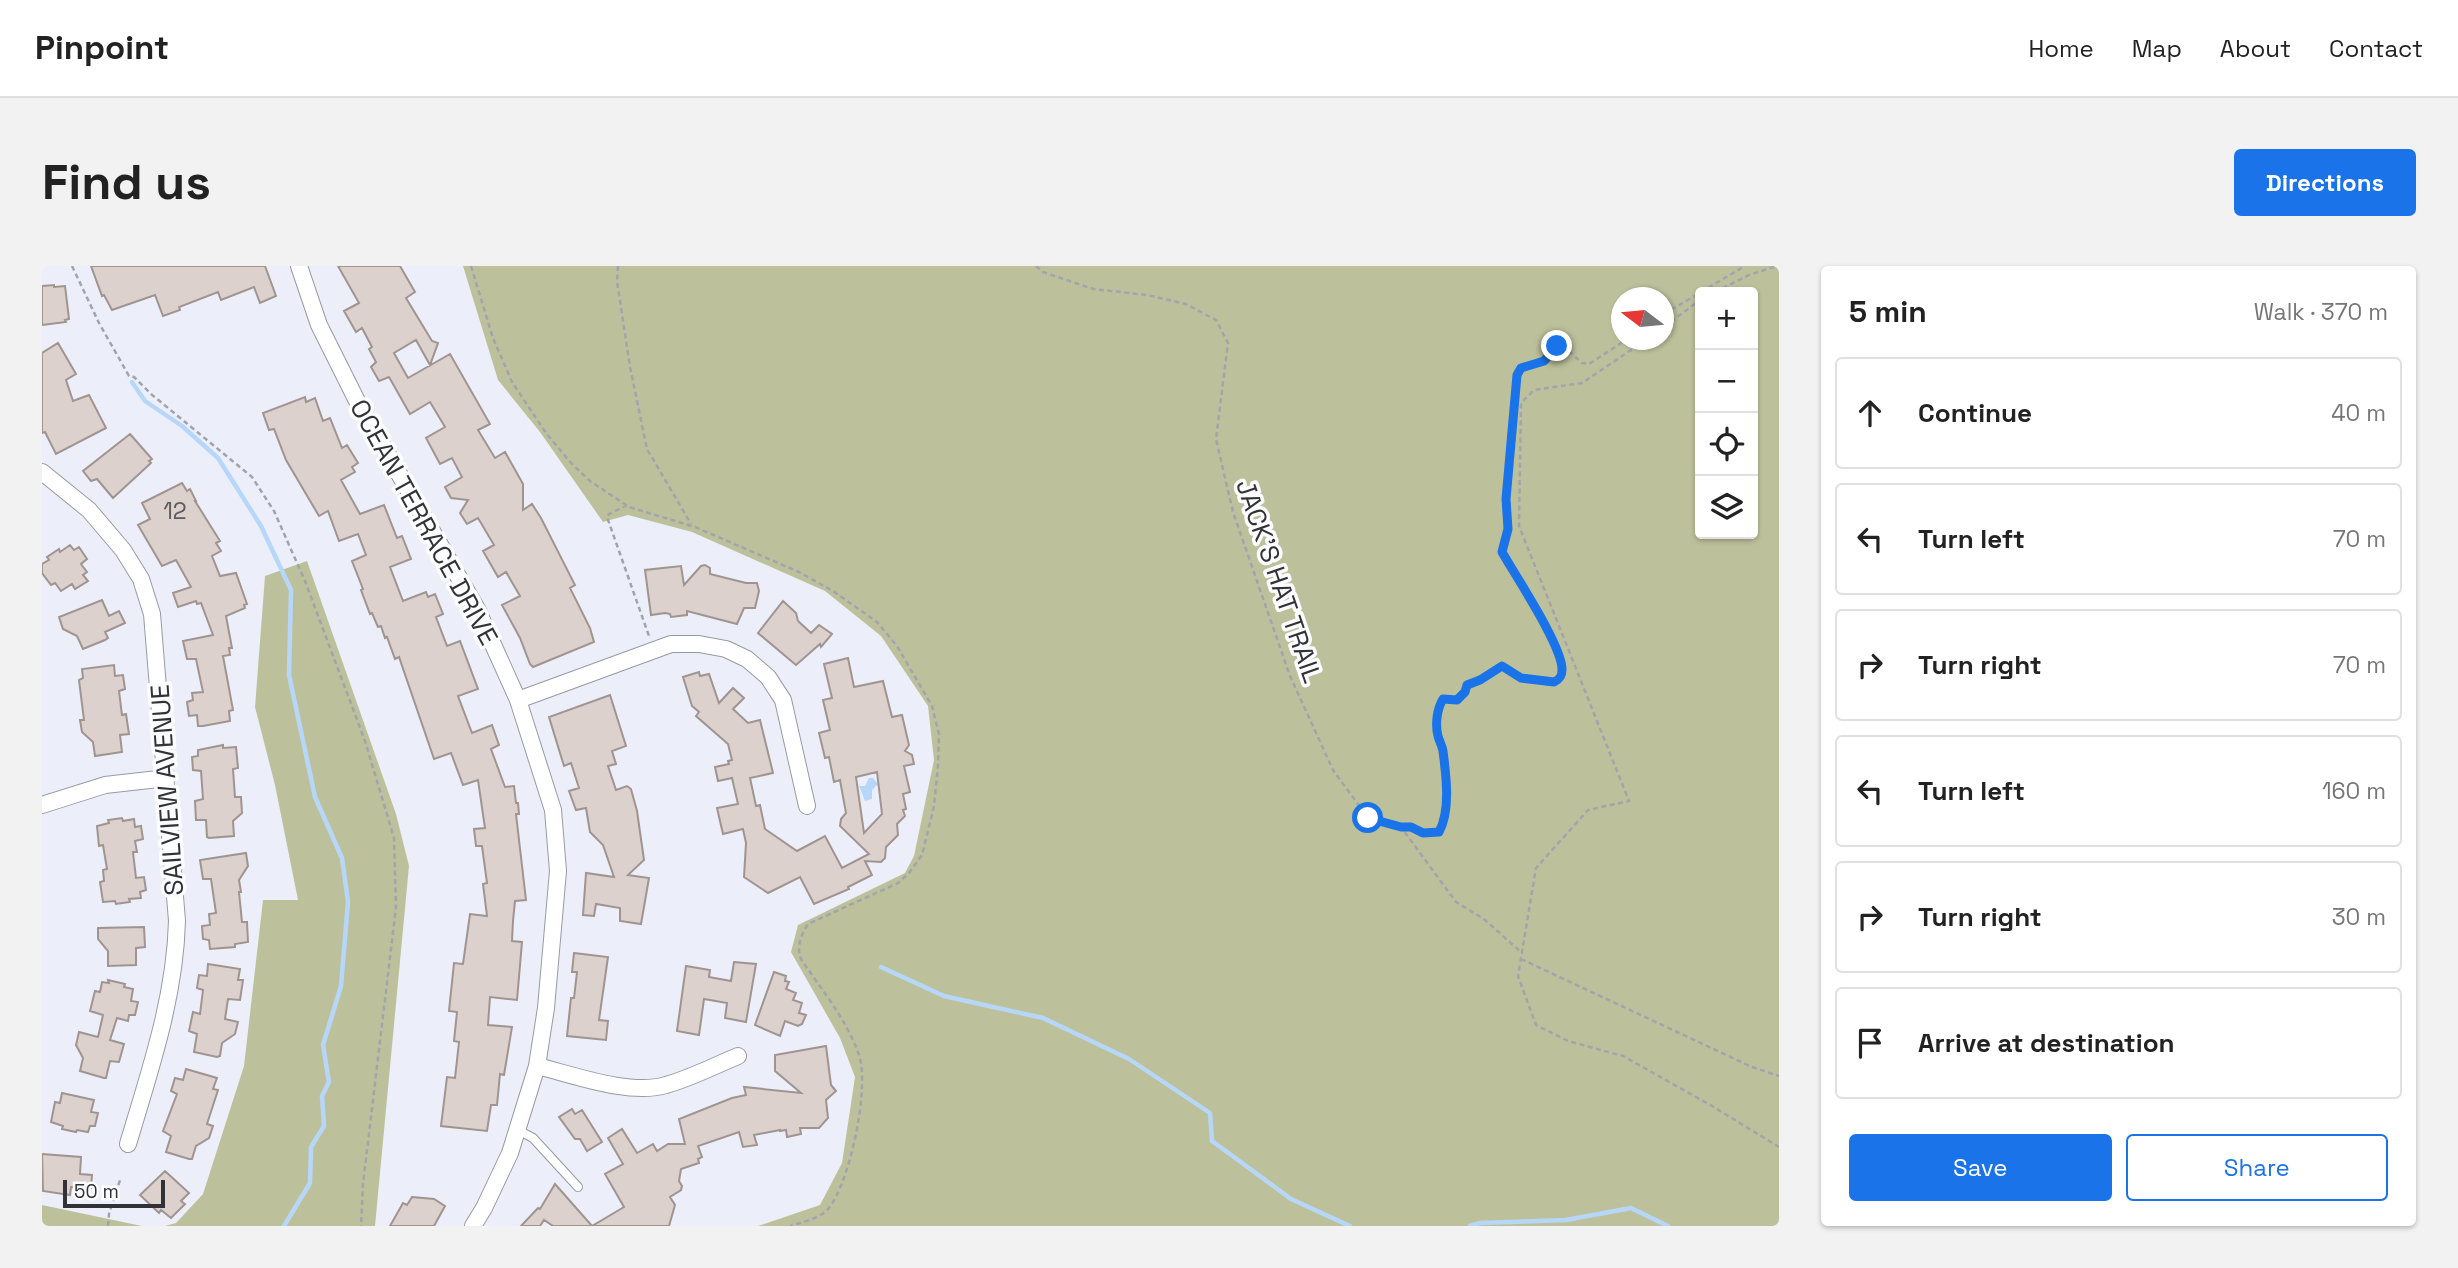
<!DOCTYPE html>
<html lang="en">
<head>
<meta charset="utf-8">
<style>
  :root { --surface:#fff; --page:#f2f2f2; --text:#222; --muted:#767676; --line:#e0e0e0; --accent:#1a73e8 }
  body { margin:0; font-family:"Space Grotesk",sans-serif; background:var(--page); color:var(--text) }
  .controls { position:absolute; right:21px; top:21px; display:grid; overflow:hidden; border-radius:7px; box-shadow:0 2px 5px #0004 }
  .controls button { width:63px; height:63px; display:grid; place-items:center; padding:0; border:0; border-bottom:2px solid var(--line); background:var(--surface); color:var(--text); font:35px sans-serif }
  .compass { position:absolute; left:1569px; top:21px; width:63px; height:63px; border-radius:50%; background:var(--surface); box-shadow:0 2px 5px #0004; rotate:286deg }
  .scale { position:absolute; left:21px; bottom:18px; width:102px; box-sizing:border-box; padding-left:7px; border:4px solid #313236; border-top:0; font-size:19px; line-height:24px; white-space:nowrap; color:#313236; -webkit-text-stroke:5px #fcfcfe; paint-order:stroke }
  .stop { position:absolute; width:21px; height:21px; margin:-16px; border:5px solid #1a73e8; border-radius:50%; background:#fff }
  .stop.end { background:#1a73e8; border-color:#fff; box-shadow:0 2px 7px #0008 }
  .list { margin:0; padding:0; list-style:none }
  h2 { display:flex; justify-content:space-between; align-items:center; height:91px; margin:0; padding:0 28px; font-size:30px }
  h2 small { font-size:23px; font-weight:400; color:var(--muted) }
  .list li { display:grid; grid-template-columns:46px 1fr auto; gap:21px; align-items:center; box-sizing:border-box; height:112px; margin:0 14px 14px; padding:0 14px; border:2px solid var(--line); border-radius:7px }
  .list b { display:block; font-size:26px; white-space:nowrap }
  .list em { font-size:23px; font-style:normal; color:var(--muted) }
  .actions { display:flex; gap:14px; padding:21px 28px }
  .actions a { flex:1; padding:16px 0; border:2px solid var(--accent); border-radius:7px; text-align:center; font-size:24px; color:var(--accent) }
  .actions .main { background:var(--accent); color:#fff }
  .icon { flex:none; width:38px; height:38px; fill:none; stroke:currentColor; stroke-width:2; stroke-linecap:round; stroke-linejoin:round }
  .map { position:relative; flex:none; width:1737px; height:960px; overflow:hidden; border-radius:7px }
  header { display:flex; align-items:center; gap:42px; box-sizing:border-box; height:98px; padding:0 35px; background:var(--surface); border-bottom:2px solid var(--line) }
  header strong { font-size:33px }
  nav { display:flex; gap:38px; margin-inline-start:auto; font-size:24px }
  .intro { display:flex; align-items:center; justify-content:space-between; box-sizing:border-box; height:168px; padding:0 42px }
  h1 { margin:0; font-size:49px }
  .button { padding:18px 32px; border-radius:7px; background:var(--accent); color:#fff; font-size:24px; font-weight:700 }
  main { display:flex; gap:42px; padding:0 42px }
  aside { flex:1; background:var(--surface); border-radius:7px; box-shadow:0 2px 5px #0004 }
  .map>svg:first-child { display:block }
  .green { fill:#bdc19b; fill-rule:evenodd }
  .water { fill:#b7d7fa }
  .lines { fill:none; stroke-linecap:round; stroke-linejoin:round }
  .stream { stroke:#b7d7fa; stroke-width:4.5 }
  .building { fill:#dcd1cd; stroke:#9f9490; stroke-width:2; fill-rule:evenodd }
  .lane-casing { stroke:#979aa3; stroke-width:10 }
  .street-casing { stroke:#979aa3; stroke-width:18 }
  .path { stroke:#a2a4ac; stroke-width:2.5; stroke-dasharray:5 3.5; stroke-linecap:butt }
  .lane { stroke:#fff; stroke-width:8 }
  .street { stroke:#fff; stroke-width:16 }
  .route { stroke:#1a73e8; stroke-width:9 }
  .labels { text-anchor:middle; stroke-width:7; stroke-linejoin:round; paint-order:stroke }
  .number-label { font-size:23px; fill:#5c5a5c }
  .street-label { font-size:26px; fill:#313236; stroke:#fcfcfe }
</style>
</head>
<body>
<header>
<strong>Pinpoint</strong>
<nav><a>Home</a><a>Map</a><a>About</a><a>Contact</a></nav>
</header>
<div class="intro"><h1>Find us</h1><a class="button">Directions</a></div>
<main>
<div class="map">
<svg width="1737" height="960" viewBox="0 0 1737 960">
  <rect width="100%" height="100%" fill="#eceff9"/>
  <!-- green -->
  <path class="green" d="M421 0H1737V960H716L778 939 800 897 813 811 798 772 749 686 756 659 863 607 872 590 892 494 886 440 839 370 783 325 650 266 586 249 561 256 498 166 456 114ZM1711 26V268H1658V26ZM1580 32H1622V74H1580Z
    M265 295 354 548 367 600 333 960H123L134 957 161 928 202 800 221 634H256L233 519 213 441 223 310Z
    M0 939 100 960H0Z"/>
  <!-- water -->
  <path class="water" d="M827 512H831L836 518 830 524V533L823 535 817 520H823Z"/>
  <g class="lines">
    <!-- stream -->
    <path class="stream" d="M90 116 103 135 140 160 176 192 219 260 249 324 247 409 273 531 300 592 306 636 299 720 281 779 287 816 280 830 282 860 269 881 268 917 242 960
      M839 701 902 730 1001 752 1087 793 1168 847 1170 875 1249 933 1308 960
      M1428 960 1438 957 1524 954 1589 942 1626 960"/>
  </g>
  <!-- building -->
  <path class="building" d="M49 0H223L234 30 218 37 212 21 179 34 176 26 137 41 138 44 121 50 113 29 70 44 62 29 60 30Z
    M296 0H358L373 26 364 32 390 75 396 77 388 99 374 74 352 87 366 112 408 88 448 158 436 164 453 192 463 186 481 218V244L490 238 499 252 533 319 528 322 548 362 552 376 491 401 488 398 478 372 460 339 478 330 464 306 456 311 441 285 452 279 436 252 425 258 418 247 426 234 409 232 403 221 420 211 410 192 398 198 384 172 403 161 388 136 368 148 347 111 337 115 329 101 334 96 327 83 330 81 320 62 314 66 302 45 317 37Z
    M12 19V21L23 20 27 53 23 54 24 56 0 59V20Z
    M16 77 34 108 24 114 31 135 47 129 64 162 14 188 3 166 0 167V87Z
    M263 131 264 136 273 132 281 155 288 152 300 182 305 179 316 197 310 201 313 206 299 214 318 248 342 239 355 272 360 270 369 293 348 301 361 335 384 326 386 331 393 328 401 348 394 351 405 380 418 375 436 423 416 430 430 467 450 459 457 479 449 483 463 521 472 520 474 537H476L477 548H474L484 634 473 635 471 655 470 675 480 676 475 734 448 731 446 759 470 761 462 809 458 808 455 839H449L445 865 399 860 405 811 413 812 417 776 412 775 415 746 407 745 412 697 421 698 428 648 445 650 441 618 445 617 440 580H434L432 563 443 562 436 514 421 519 409 487 392 493 357 391 353 393 345 371 343 372 339 360 336 361 330 347 328 348 319 324 321 323 310 295 324 289 316 268 297 275 286 245 277 250 244 194 232 163 227 164 221 147Z
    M88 168 110 193 107 195 109 197 71 232 55 213 49 215 41 205Z
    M140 217 145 225 148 223 154 235H153L178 275 174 277 179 285 170 290 178 310 194 307 205 338 202 339 203 342 184 350 190 382H187L188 389 181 390 191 444 187 445 188 455 161 460H156L155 449 147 450 145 436 151 434 150 427 161 426 154 393H145L141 375 171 369 159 337 155 338 154 335 136 341 131 327 149 321 134 294 120 300 96 259 108 253 100 237Z
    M28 279 32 284 37 281 45 293 39 298 45 306 41 309 46 315 33 323 30 318 19 325 13 317 9 319 0 307V298L7 294 5 291 17 283 18 286Z
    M663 299 668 302V308L704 317H715L717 325 713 342H702L695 358 645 345V349L629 351 628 348 623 347 609 349 603 304 639 300 642 319 659 300Z
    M60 334 67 350 77 345 83 357 63 366 66 372 63 374 41 383 35 370 21 363 17 351Z
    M741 335 754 347 756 355 769 367 777 359 790 368 779 381 778 378 754 399 716 367Z
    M806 392 812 421 841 415 850 451 860 449 867 479 863 485 870 489 872 498 862 500 868 526 861 528 864 543 861 544 863 550 855 558 856 569 844 581 843 592 839 596 823 595 830 609 806 621 807 623 772 638 758 611 726 627 702 611 704 577 701 563 681 568 675 542 696 538 690 512 676 515 673 501 687 498 686 495 690 494 686 478 654 450 657 446 650 440 641 411 657 406 658 410 667 408 677 437 691 422 702 432 691 443 706 457 718 454 731 507 708 512 714 540 718 539 723 563 755 585 783 570 800 602 827 588 798 560 799 553 804 547 798 514 792 516 787 491 783 492 777 467 788 464 781 434 790 432 782 398ZM835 506 840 548 822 567 814 511Z
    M72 399 73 410 81 409 83 423 77 425 80 449 84 448 87 468 78 469 80 486 53 490 51 476 40 466 38 454H42L37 414 41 412 40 403Z
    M568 429 584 480 570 485 574 498 566 500 574 524 585 520 589 523 595 545 602 594 586 609 607 612 599 658 578 655V642L554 638 552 650 541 649 544 607 572 611 561 579 548 566 544 542 534 544 527 525 537 522 529 497 522 500 507 451Z
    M181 479V482L194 481 196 502 191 503 193 531H199L200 547 191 555 192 570 167 572 165 571 164 554H154L153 535 161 533 159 505 151 504 150 491 156 490V484Z
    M80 552 81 555 92 553 93 561 99 560 101 573 93 575 95 586H91L94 612 102 611 104 624 98 626 99 632 87 633 88 636 74 638 73 635 61 636 58 616 62 615 61 604 65 603 61 579 57 580 55 560 67 557 66 554Z
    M204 587 206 600 197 614 199 626H197L200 656H205L206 676 193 678V681L168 683 167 674 161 673 160 660 168 659 167 648 174 647 169 613H161L158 594Z
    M102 661 103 681 94 682V699L66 700V685L56 673V662Z
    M532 687 566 691 557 754 566 755 564 774 525 770 529 732H532L535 706H530Z
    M692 696 714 698 704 756 683 752 685 737 662 733 657 769 635 765 644 700 668 704 667 711 689 715Z
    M166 698 198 703 196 714H201L198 734 186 733 183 753 196 756 193 768 180 777 178 790 175 791 152 786 155 768 147 765 151 746 158 748 161 724 155 722 157 709 165 710Z
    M732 706 744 710 743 715 747 716 744 723 754 727 751 734 760 737 757 747 764 749 760 758 756 760 743 755 738 770 713 759Z
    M66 714 83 718 82 721 91 723 89 735 96 736 93 749H87L86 755 75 752 68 774 82 778 77 796 68 795 64 812H62L38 805 41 792 34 779 37 766 56 771 61 749 48 745 53 725 58 726 60 716 67 717Z
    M784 780 789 819 794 825 784 834 786 852 777 862H758L759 868 745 871 744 864 738 865V864L712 869 715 879 701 881 697 866 656 880 660 891 656 893 657 897 639 903 637 915 640 920 639 924 628 931 633 939 627 960H511L502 954 498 960H479L496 942 498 943 513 918 550 960 582 941 563 908 581 898 566 872 580 863 595 887 611 878 615 885 626 878H643L637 853 690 832 704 829 702 821 759 827 733 805V789Z
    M144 803 175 812 171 823 176 824 165 858 171 860 167 872 154 880 150 893H147L124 886 129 870 121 865 135 828 129 825 133 812 141 814Z
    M20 827 52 834 49 846 56 847 53 860H48L46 866 35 864 34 866 20 863 21 860 9 856 13 836 18 837Z
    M530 843 533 848 540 844 560 876 545 885 538 873H533L517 851Z
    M0 888 39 891 38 908 50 909 49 922 29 921 28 929 1 925Z
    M123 905 147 927 139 935 143 938 129 952 119 944 117 947 98 929Z
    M370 931 392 933 403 940 392 960H348L361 937 365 939Z"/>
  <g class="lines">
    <!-- lane casing -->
    <g class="lane-casing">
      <path id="lane" d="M476 864 491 872 536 921"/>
    </g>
    <!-- street casing -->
    <g class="street-casing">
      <path id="street" d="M257 0 277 59 315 135 435 343 476 434 511 544 516 605 504 742 495 800 468 887 442 942 431 960
        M0 206 47 244 81 284 99 313 110 348 135 655C133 732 108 804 86 878
        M476 434 629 378H657L684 383 705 393 726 411 741 434 765 540
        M0 539 63 519 125 512
        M495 800C532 809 588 830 624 819 649 812 672 800 696 790"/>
    </g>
    <!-- path -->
    <path class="path" d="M30 0 57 57 87 110 92 111 109 128 210 211 232 245 263 315 323 475 352 572 354 641 321 918 319 960
      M429 0 451 72 470 116 504 167 529 197 548 215 587 241 653 261 757 306 791 325 835 356 855 380 890 440 897 468 896 500 892 540 880 589 867 607 856 617 766 658C759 669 754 681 759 693 779 723 805 754 817 789 828 821 808 917 786 943 777 953 760 956 748 960
      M576 0 575 15 588 101 605 183 649 258
      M994 0 1001 6 1051 23 1105 29 1144 38 1174 54 1186 77 1174 173 1191 246 1248 410 1291 504 1326 552 1359 561 1414 636 1442 653 1480 687
      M1659 26 1703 0
      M1673 26 1707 9 1735 0
      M1622 48 1658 27
      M1622 61 1658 34
      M1604 74 1540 117 1492 124 1479 137 1477 260 1587 535 1546 544 1494 602 1476 710 1494 759 1526 775 1581 790 1670 840 1737 881
      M585 239 567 248 565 251 607 370
      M1359 561C1373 561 1382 570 1397 566 1409 544 1404 509 1401 485 1400 479 1397 475 1396 470 1393 458 1395 443 1401 433L1415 434 1423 426 1425 419 1438 414 1460 400 1479 412 1512 416C1518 413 1520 410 1520 403 1521 380 1473 309 1460 286L1466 263 1464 234 1475 109 1479 102 1502 95 1519 78 1540 97 1547 98 1584 74
      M1479 693 1710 801 1737 810
      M66 960 67 948 78 914"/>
    <!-- lane -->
    <use href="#lane" class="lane"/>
    <!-- street -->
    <use href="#street" class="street"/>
  </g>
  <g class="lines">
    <!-- route -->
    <path class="route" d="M1326 552 1359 561H1369L1381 567 1397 566C1409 544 1404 509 1401 485 1400 479 1397 475 1396 470 1393 458 1395 443 1401 433L1415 434 1423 426 1425 419 1438 414 1460 400 1479 412 1512 416C1518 413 1520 410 1520 404 1521 381 1473 309 1460 286L1466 263 1464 233 1475 109 1479 102 1502 95 1515 80"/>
  </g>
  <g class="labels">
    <!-- number labels -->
    <g class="number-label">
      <text x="133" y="253">12</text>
    </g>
    <!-- street labels -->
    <g class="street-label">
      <text transform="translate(382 256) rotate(61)" y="9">OCEAN TERRACE DRIVE</text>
      <text transform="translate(1237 315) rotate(71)" y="9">JACK'S HAT TRAIL</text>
      <text transform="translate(125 524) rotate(-94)" y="9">SAILVIEW AVENUE</text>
    </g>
  </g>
</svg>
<div class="controls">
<button>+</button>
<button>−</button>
<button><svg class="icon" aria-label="locate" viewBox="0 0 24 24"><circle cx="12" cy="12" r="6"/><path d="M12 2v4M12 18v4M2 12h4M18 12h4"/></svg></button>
<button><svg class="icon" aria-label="layers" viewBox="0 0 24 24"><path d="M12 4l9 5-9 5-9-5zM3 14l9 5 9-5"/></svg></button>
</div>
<svg class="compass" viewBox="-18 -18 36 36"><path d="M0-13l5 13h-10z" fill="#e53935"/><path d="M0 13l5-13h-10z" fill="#767676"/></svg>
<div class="scale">50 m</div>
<div class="stop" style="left:1326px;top:552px"></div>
<div class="stop end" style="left:1515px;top:80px"></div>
</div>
<aside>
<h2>5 min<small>Walk · 370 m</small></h2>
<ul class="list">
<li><svg class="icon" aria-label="ahead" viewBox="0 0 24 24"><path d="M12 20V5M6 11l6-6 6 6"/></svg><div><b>Continue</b></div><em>40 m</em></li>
<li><svg class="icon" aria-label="left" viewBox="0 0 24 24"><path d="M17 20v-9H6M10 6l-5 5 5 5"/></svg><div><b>Turn left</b></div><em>70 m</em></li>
<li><svg class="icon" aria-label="right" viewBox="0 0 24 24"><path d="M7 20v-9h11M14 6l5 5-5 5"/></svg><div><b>Turn right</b></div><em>70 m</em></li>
<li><svg class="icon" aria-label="left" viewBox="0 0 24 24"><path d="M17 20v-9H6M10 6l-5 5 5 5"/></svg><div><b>Turn left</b></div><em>160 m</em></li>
<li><svg class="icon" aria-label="right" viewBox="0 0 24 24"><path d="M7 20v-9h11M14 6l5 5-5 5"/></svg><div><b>Turn right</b></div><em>30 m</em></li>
<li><svg class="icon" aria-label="arrive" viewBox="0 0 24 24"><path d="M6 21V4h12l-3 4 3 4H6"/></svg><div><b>Arrive at destination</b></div></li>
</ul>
<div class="actions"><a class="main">Save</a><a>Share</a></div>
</aside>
</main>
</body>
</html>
